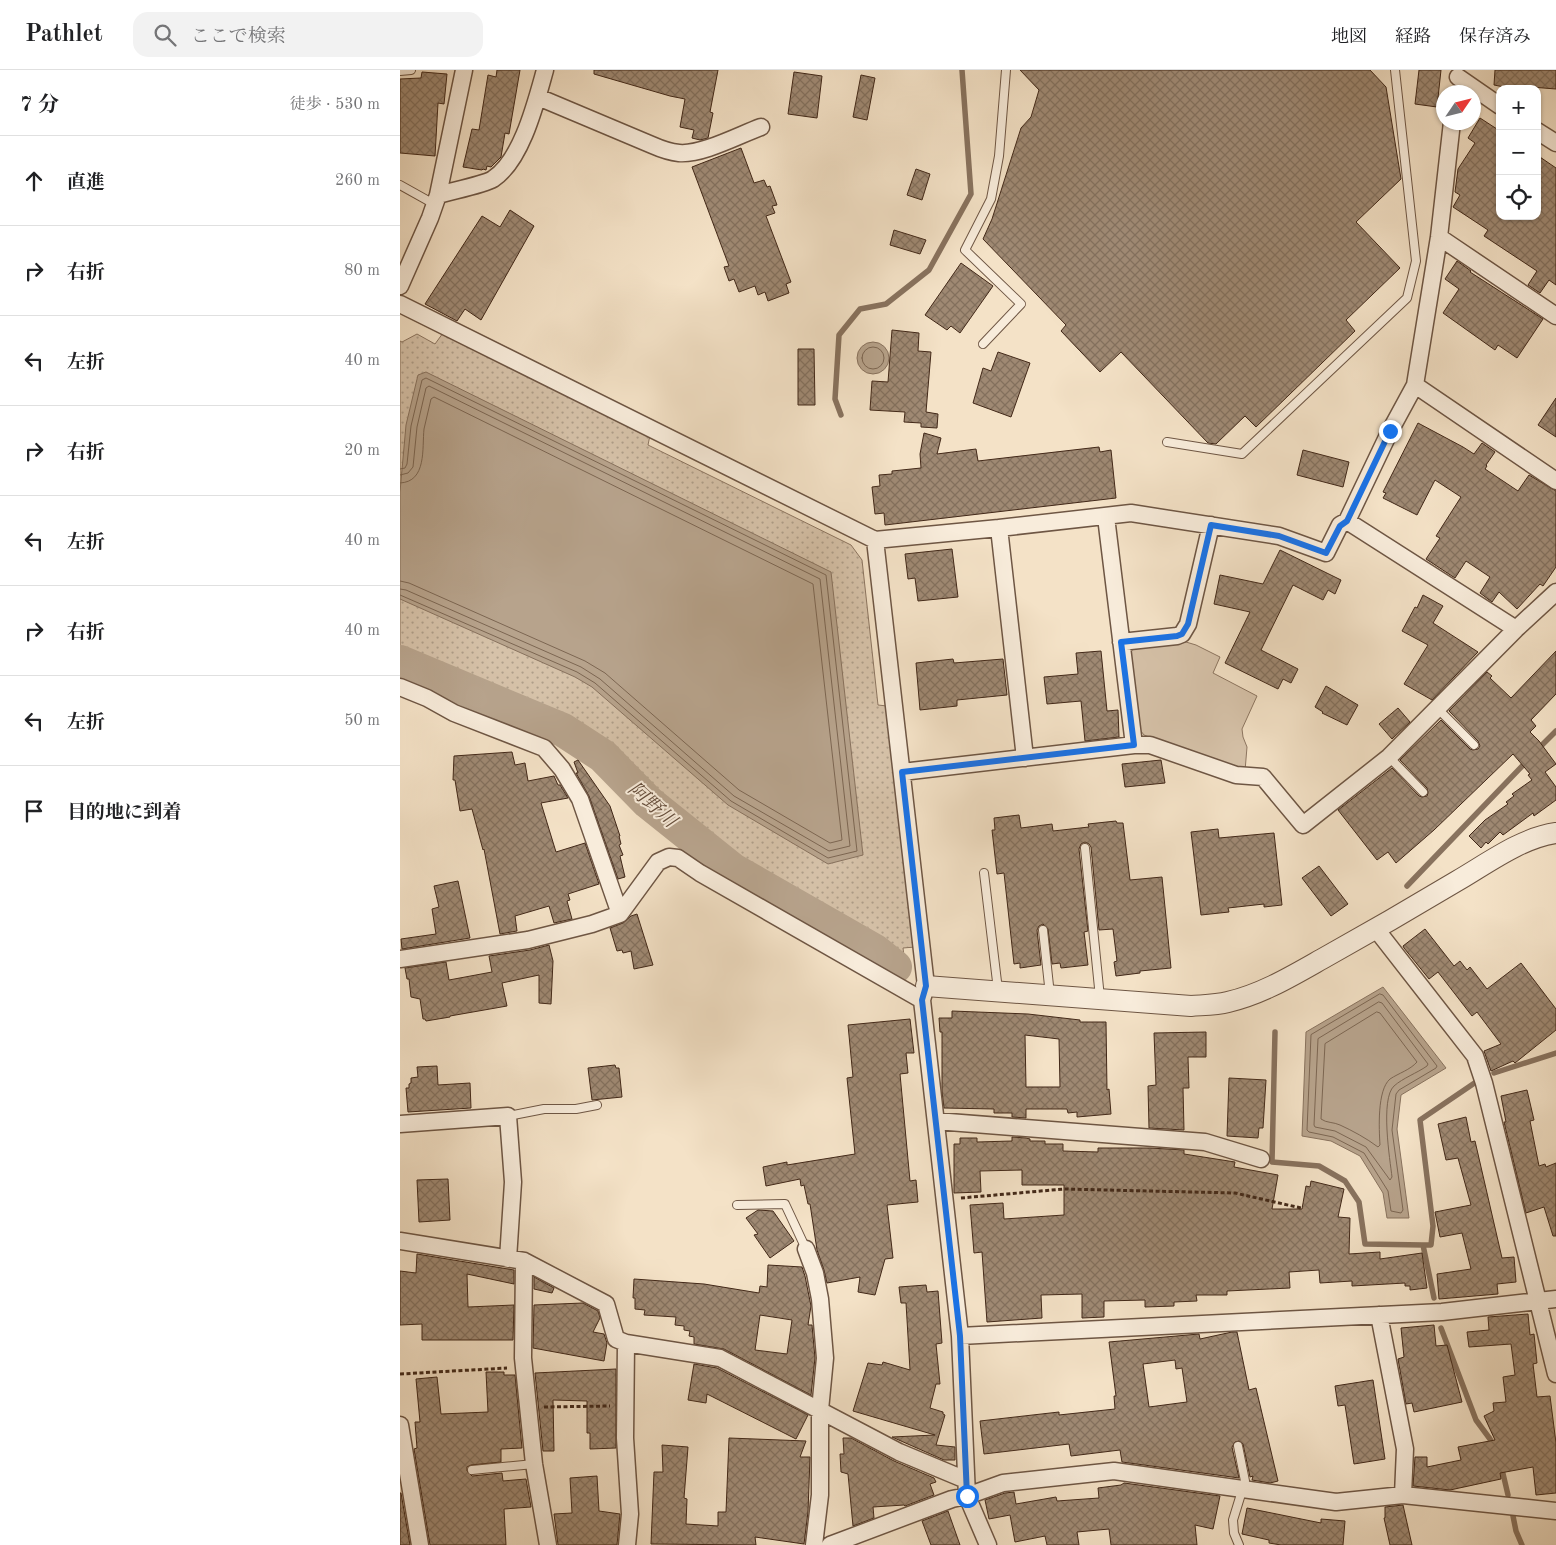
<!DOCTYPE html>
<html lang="ja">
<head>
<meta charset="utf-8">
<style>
  :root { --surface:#fff; --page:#f2f2f2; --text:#202124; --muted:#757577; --line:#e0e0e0 }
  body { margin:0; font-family:"Old Standard TT","Noto Serif JP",serif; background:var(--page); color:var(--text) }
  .controls { position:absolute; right:15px; top:15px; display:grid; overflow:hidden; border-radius:10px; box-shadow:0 1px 4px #0004 }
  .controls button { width:45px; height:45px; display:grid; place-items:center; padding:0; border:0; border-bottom:1px solid var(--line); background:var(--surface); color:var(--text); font:25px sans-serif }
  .compass { position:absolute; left:1036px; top:15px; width:45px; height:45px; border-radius:50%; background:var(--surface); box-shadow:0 1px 4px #0004; rotate:55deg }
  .stop { position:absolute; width:15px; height:15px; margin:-11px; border:4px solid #1a73e8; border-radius:50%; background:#fff }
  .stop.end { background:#1a73e8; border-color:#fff; box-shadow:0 1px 5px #0008 }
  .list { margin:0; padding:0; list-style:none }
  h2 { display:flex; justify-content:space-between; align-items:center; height:65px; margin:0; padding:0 20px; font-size:21px }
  h2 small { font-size:16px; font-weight:400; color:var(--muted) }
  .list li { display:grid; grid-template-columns:32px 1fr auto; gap:15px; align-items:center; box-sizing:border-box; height:90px; padding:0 20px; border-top:1px solid var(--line) }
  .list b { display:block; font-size:19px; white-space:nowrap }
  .list em { font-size:16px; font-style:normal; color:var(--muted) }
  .icon { flex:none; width:28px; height:28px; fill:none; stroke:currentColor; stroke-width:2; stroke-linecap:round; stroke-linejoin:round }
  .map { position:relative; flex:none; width:1156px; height:1475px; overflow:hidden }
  header { display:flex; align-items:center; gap:30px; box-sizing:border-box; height:70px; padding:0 25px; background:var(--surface); border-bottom:1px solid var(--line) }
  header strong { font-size:24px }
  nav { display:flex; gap:28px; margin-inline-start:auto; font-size:18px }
  .search { width:350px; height:45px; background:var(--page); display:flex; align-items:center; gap:12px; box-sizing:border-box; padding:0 18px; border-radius:15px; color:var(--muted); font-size:19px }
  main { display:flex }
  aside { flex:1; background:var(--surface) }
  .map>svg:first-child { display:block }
  .grass { fill:url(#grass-dots); stroke:#8c7560 }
  .park { fill:#d6c2a9; stroke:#8c7560 }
  .water { fill:#b7a38c; stroke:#88725e }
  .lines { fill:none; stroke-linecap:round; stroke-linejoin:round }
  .shore { stroke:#7c6652; stroke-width:1 }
  .stream { stroke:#88725e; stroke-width:5.5 }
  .river { stroke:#b7a38c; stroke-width:34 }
  .building { fill:url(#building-cross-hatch); stroke:#422818; fill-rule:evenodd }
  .service-casing { stroke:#6e5644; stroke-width:10 }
  .minor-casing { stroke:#6e5644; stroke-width:19 }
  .tertiary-casing { stroke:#6e5644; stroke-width:22 }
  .path { stroke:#422818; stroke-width:3; stroke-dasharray:4 2.5; stroke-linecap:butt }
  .service { stroke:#f8ecdb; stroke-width:8 }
  .minor { stroke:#f8ecdb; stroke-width:16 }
  .tertiary { stroke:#f8ecdb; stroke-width:20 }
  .route { stroke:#1a73e8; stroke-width:6 }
  .labels { text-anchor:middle; stroke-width:4; stroke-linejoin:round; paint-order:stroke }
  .water-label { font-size:19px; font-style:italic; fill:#654d3b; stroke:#f8ecdb }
</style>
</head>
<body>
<header>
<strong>Pathlet</strong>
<div class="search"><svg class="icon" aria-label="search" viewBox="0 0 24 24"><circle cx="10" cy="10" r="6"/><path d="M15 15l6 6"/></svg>ここで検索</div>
<nav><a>地図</a><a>経路</a><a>保存済み</a></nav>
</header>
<main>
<aside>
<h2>7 分<small>徒歩 · 530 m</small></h2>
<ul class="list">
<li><svg class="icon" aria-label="ahead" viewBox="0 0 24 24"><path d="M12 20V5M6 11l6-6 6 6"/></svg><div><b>直進</b></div><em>260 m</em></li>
<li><svg class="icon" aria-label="right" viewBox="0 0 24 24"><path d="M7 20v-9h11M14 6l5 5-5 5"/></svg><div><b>右折</b></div><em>80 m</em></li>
<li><svg class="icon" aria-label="left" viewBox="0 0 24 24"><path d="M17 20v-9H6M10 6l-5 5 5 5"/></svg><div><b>左折</b></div><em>40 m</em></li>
<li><svg class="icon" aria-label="right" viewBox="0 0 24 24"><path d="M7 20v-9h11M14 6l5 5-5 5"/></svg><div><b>右折</b></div><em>20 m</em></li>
<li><svg class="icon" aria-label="left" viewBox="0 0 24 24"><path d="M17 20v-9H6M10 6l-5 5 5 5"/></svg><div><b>左折</b></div><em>40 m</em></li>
<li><svg class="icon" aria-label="right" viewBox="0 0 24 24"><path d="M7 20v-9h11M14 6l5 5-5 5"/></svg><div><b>右折</b></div><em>40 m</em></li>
<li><svg class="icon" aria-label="left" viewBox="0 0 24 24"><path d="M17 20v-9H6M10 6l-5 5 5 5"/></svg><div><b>左折</b></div><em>50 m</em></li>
<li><svg class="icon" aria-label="arrive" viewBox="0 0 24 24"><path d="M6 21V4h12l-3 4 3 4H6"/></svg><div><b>目的地に到着</b></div></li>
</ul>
</aside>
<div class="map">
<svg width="1156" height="1475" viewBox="0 0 1156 1475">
  <defs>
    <pattern id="grass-dots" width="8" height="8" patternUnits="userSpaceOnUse" patternTransform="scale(1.25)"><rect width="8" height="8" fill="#d6c2a9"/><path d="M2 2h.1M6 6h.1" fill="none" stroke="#af9e89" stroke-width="1.8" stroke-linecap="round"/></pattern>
    <pattern id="building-cross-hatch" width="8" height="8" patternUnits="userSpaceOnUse" patternTransform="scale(1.25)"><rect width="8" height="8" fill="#9f8973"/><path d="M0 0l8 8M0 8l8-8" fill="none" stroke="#83705d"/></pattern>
  </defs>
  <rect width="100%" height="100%" fill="#f4e2c7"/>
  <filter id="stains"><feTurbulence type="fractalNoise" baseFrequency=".004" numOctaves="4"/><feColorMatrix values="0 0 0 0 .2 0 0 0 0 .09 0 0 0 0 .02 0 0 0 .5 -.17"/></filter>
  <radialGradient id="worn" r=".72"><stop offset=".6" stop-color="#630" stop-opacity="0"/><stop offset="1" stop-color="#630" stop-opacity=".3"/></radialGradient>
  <!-- grass -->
  <path class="grass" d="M43 263 250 365 248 375 451 475 462 490 478 635 487 636 515 877 503 878 504 886 329 789 191 666 155 644 0 581V271L2 272 17 264 35 274Z"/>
  <!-- park -->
  <path class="park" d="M786 572 796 575 820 587 813 603 857 626 842 659 843 667 847 677 845 701 828 698 744 665 737 656 728 585 736 576Z"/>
  <!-- water -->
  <path class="water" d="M457 288a16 16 0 1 1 32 0a16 16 0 1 1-32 0Z
    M26 302 431 502 463 785 428 794 328 735 192 617 175 607 0 529V422L6 355 18 305Z
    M983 917 1046 998 1001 1025 997 1059 1009 1148H987L983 1123 960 1086 931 1071 902 1066 906 962Z"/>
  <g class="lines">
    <!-- shore -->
    <path class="shore" d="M462 288a11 11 0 1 1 22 0a11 11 0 1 1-22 0Z
      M0 399 5 398 7 394 11 356 22 310 26 308 426 505 457 781 428 788 331 731 195 613 177 602 0 525
      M0 405 8 403 13 397 17 357 26 318 29 316 420 509 450 776 429 781 334 726 200 609 181 597 6 520 0 519
      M0 413C27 412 22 378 24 359 26 349 29 339 31 329L34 327 413 514 442 770 430 773 339 720 205 603 185 591 9 513 0 511
      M980 924 983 925 1037 996 1036 998 999 1020 996 1024 992 1060 1003 1140 1001 1143 991 1141 988 1121 964 1083 933 1067 909 1062 907 1060 911 965Z
      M979 932 982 933 1028 994 1027 996C1017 1003 1003 1008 994 1016 980 1029 990 1090 992 1107L990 1110 966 1077 935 1061 915 1057 914 1055 918 969Z
      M977 942 980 943 1017 992C1010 1000 999 1003 990 1009 977 1020 979 1059 980 1075L978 1077C966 1068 953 1061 940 1055 934 1052 926 1053 921 1049L925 974Z"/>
    <!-- stream -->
    <path class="stream" d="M441 345 435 329 439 265 460 239 486 234 529 200 571 124 562 0
      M1138 679 1156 661
      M1007 816 1127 691
      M875 962 872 1092 919 1096 945 1111 959 1132 965 1174 1023 1175 1034 1228
      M1094 1003 1156 983
      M1023 1175H1031L1033 1156 1020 1050 1076 1012
      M1041 1258 1076 1350 1090 1369 1094 1377
      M1101 1395 1108 1425
      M1112 1441 1116 1461 1122 1475"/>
    <!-- river -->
    <path class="river" d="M0 592 163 660 203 686 248 732 333 800 475 881 495 897"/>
  </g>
  <!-- building -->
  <path class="building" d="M97 0H120L109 64 105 63 101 87 91 97 87 96 86 100 83 99 82 100 63 97 72 59 79 60 88 5 96 7Z
    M194 0H318L310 42 313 43 308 68 300 70 292 68 294 60 280 57 285 29 270 26 194 4Z
    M620 0H970L986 17 1001 109 956 152 1000 198 946 250 955 261 856 357 845 346 816 374 808 373 721 282 700 302 661 261 666 255 583 169 592 149 621 58 631 47 639 20Z
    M1019 0H1041L1037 37 1015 34Z
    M1095 0H1156V19L1131 17V19H1114L1094 15Z
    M22 2 47 4 44 34 38 33 35 86 0 83V9L21 8Z
    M394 2 422 6 417 48 388 44Z
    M461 5 475 8 467 50 453 47Z
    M1080 48 1100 61V146H1137V85L1156 98V215L1149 210 1140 223 1128 215 1137 201 1084 166 1088 160 1053 137 1060 125 1055 122 1058 99 1075 73 1068 68Z
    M341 78 354 113 364 110 367 117 370 116 377 135 372 136 375 143 366 146 391 212 386 214 389 223 368 231 365 222 358 225 355 216 339 222 334 209 329 211 324 197 329 196 292 97Z
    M516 99 530 104 522 130 507 125Z
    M110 140 134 156 81 250 65 239 57 251 25 234 82 146 100 157Z
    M494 160 526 170 520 184 490 175Z
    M1057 191 1071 201 1070 202 1143 249 1117 288 1098 275 1095 280 1043 243 1059 219 1045 209Z
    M561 193 593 216 560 263 551 256 547 260 525 245Z
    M492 260 519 263 518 281 531 282 526 342 538 344 537 358 521 357V353L504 352 505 342 470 340 472 311 488 312Z
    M398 279H414L415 335H398Z
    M598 282 630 293 611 347 573 333 583 298 591 301Z
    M1156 328V367L1138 355Z
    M1018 353 1063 377 1074 384 1082 373 1095 382 1086 395 1087 396 1085 399 1118 421 1129 405 1156 421V497L1143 516 1140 514 1117 539 1099 522 1092 532 1080 523 1090 507 1066 491 1055 508 1026 489 1040 468 1036 466 1061 427 1035 410 1017 445 983 428 986 423 983 422Z
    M524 363 541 368 537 384 576 379 578 391 699 377 700 382 711 380 716 428 485 455 484 443 475 444 472 417 480 416 479 405 492 404V401L521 398 520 384Z
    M903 380 949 392 943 417 897 405Z
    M552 479 558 527 518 531 515 508 508 509 505 484Z
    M880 480 941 510 935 524 928 520 923 530 893 515 861 580 898 599 891 613 883 609 878 619 825 593 850 542 814 534 820 505 863 514Z
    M1023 525 1043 536 1033 553 1078 582 1032 630 1004 614 1028 575 1002 561 1015 537 1017 538Z
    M701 581 707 641 718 640 719 667 685 671 681 631 647 634 644 607 678 604 676 583Z
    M1156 581V624L1131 650 1136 656 1130 662 1139 671 1156 694 1145 702 1156 717V730L1134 746 1133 743 1103 765 1100 762 1088 774 1086 772 1081 778 1069 766 1085 750 1108 734 1106 732 1114 726 1112 724 1132 710 1128 705 1130 704 1113 684 1034 760 996 793 988 782 977 790 938 740 992 698 1019 726 1022 727 1027 726 1028 723 1027 718 1000 690 1041 650 1070 679 1073 680 1078 679 1080 676 1078 671 1049 641 1087 602 1092 606 1090 608 1111 628Z
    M553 589 554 593 603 589 607 625 557 630V636L520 640 516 593Z
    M926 616 958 635 947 655 922 643 923 642 915 637Z
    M998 638 1010 652 992 669 979 654Z
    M112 682 115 695 125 693 128 711 154 706 158 715H160L168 728 141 733 156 782 185 773 199 814 168 824 170 830 167 831 172 849 154 853 149 836 115 846 117 861 100 864 84 779 83 780 72 739 60 741 55 710H53L54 686Z
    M178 690 210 736 220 766H219L221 774 219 775 223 785 220 786 225 807 218 809 189 726 176 703H178L174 692Z
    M761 690 765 713 725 717 722 694Z
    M619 745 621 758 652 754 653 761 689 757 688 754 716 751 717 753H723L730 810 762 807 771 898 740 901V903L716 906 714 892 717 891 713 859 699 860 691 777 689 774 685 772 681 774 679 779 688 861 684 862 688 895 661 898 660 893 652 894 648 859 643 854 639 856 637 860 641 895 620 898V893L614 894 604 803 597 804 592 760H595L594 748Z
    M818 759 819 768 874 763 882 835 864 837V834L828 838 829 842 801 845 791 762Z
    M919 796 948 834 931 846 902 808Z
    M58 811 70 868 2 879 1 869 36 864 32 839 39 837 34 816Z
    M237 844 253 895 234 899 231 881 223 883 222 880 217 881 210 858 223 853 231 846Z
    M1025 859 1054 896 1060 891 1067 900 1070 897 1087 919 1121 893 1156 939V960L1115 993 1113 991 1091 1001 1084 981 1101 974 1077 942 1072 946 1038 902 1029 909 1004 878 1003 876Z
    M149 875 153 891 151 934 139 933V905L102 913 107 936 50 946V947L26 951 25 949H23L20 929 11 927 9 909H7L5 898 46 892 49 910 92 902 89 886 130 880Z
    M552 941 628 944 680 950V952H706L707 1020 709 1019 711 1044 677 1047V1042L668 1043 667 1039H626V1048L612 1047V1043H594V1039L544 1038 542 1022V962H540L539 948H552ZM625 965 659 969 660 1017H626Z
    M510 949 514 983H506L508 1003 500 1004 510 1111 516 1110 518 1132 487 1135 493 1188 485 1189 475 1225 458 1222 460 1207 427 1213 424 1200 417 1180 410 1134H408L404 1115 401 1116 400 1109 366 1116 363 1097 387 1092V1095L455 1084 447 1008 453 1007 448 955Z
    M806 962V987H788L789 1018H783L784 1060 749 1058 748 1016 756 1015 754 963Z
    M215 995 216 998H219L222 1027 192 1030 188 998Z
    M37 996 38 1015 70 1013 71 1038 8 1042 6 1018H9V1014L11 1013V1008L18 1007 17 997Z
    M829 1008 866 1010 863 1058H859L858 1068 827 1066Z
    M1127 1020 1134 1050 1130 1051 1139 1096 1145 1094 1146 1097 1156 1093V1166H1153L1144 1137 1126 1143 1104 1052H1106L1101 1026Z
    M1066 1047 1071 1072 1075 1071 1102 1188 1114 1187 1116 1212 1097 1214 1098 1224 1039 1229 1037 1204 1071 1199 1062 1163 1040 1167 1035 1142 1071 1135 1058 1088 1046 1090 1038 1054Z
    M612 1067 626 1068 630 1069V1071H645V1074H663V1081L698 1082V1078H750L784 1080V1084L835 1092 834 1097 878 1105 872 1139H902L906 1116 910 1117 911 1111 944 1119 938 1147 950 1148 949 1184 980 1182V1189L1022 1183 1027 1218 1010 1220V1216H1005V1213L952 1216V1211L920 1213 919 1200 889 1202 890 1218 827 1221V1225H796L797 1231 774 1232V1236L745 1237V1230L704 1231V1247L682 1248V1224L641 1225 642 1248 587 1252 582 1182 574 1183 570 1135 603 1133 604 1149 664 1145V1115H622V1100L580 1101 581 1122 554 1123V1074H560V1068H577V1072L612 1071Z
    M48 1109 50 1150 19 1152 17 1110Z
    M358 1140 373 1141 394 1171 370 1188 354 1165 358 1164 346 1148Z
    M17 1184 114 1200V1214L67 1204 68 1237 114 1235 113 1270H22V1254L0 1255V1201L16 1203Z
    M368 1195 402 1197 405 1206 411 1236 408 1255H412L415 1288 411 1325 324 1279 294 1274V1267L289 1266 290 1261 284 1260V1256L275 1255 276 1247 244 1245 245 1240 235 1239V1228H233L234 1209 304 1214 359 1223 360 1216 367 1217ZM360 1245 392 1250 387 1284 355 1280Z
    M134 1207 154 1218 152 1223 134 1219Z
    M526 1215 527 1222 538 1221 542 1273 536 1274 540 1314H536L530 1338 543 1342V1344L545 1345 536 1375 555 1377V1390H544L492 1367 535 1365 453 1341 468 1293 482 1295 483 1292 510 1300 506 1233H501L499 1217Z
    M183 1233 198 1241 200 1248 193 1262 204 1264 207 1273 204 1291 133 1278 134 1235Z
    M1128 1244 1130 1265 1134 1264 1137 1293 1133 1294 1137 1327 1150 1326 1156 1373V1423L1136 1425 1133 1397 1100 1403 1101 1409 1050 1420 1013 1416 1015 1387H1027V1397L1061 1390 1058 1377 1095 1370 1084 1346 1094 1341 1093 1333 1106 1332 1103 1307 1115 1305 1111 1274 1069 1277 1067 1262 1089 1260 1088 1247Z
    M1034 1255 1036 1276 1047 1275 1062 1332 1014 1342 1012 1333 1006 1334 998 1289 1004 1287 1001 1258Z
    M832 1262H837L849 1320 856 1318 878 1411 870 1413 852 1410 853 1406 850 1407 843 1374 839 1371 835 1372 832 1377 839 1408 722 1392 720 1380 671 1386 669 1374 584 1384 580 1351 659 1342V1345L715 1339 714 1326H716L709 1272 799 1264 800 1269ZM775 1290 776 1299 782 1298 787 1332 749 1337 743 1294Z
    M294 1294 317 1298 408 1345 396 1369 307 1324 306 1333 288 1330Z
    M216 1299V1378L190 1379V1363H187V1331L153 1330 154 1381H143L135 1303Z
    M86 1302H104V1305H115L122 1378 101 1379V1392L71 1395 67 1397V1401L72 1406 102 1403 103 1411 126 1409 131 1437 104 1439 106 1475H30L14 1379 17 1378 15 1352H20L16 1309 37 1307 41 1344 88 1342Z
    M973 1310 985 1389 954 1394 945 1335 938 1336 935 1316Z
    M329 1368 406 1371 400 1387H410L408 1442 404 1474 355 1467 356 1475 251 1474 254 1402H263L262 1375 288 1377 284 1428 287 1429 286 1454 318 1456V1442H326Z
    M443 1368H451L494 1391 534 1408 536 1412 530 1414 534 1425 505 1436 504 1435 473 1437 474 1448 453 1456 448 1404 441 1402 440 1384H444Z
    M197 1406 199 1441 220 1444 217 1475H158L154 1444 172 1443 170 1408Z
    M724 1413 820 1426 813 1459 795 1455 797 1475H711L709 1459 677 1462 679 1475H647L645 1466 615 1472 610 1445 589 1449 585 1430 605 1423 614 1422 616 1434 656 1427 657 1431 699 1428 698 1418 721 1415Z
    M0 1423H1L10 1475H0Z
    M1003 1435 1012 1475H990L984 1448H985V1437Z
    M847 1438 921 1453V1449L945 1451 943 1475H881L869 1473V1470L842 1464Z
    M548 1441 560 1475H531L522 1451Z"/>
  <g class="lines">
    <!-- service casing -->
    <g class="service-casing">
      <path id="service" d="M0 1 11 0
        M0 115 34 134
        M583 274 621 234 565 180 591 129 599 86 606 0
        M767 372 842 384 1007 228 1016 191 995 0
        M1037 638 1074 675
        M989 687 1023 722
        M685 778 700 928
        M584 803 598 920
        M643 860 650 925
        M108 1046 144 1039H176L197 1035
        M337 1135 385 1134 406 1179
        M838 1376 845 1411 833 1450 834 1463 839 1475
        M72 1400 134 1394"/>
    </g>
    <!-- minor casing -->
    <g class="minor-casing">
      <path id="minor" d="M1058 7 1100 36
        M138 27 252 75C261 79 269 82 279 83 302 85 339 65 361 57
        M1052 52 1039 167 1015 315 990 361 947 451 1116 559
        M1137 61 1156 73
        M38 125C51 121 83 115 93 109 122 90 136 32 145 0
        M1039 167 1156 246
        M0 216 30 148 38 125 64 0
        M0 234 475 470 526 916 522 930 560 1266 567 1426 588 1475
        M1015 315 1156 411
        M706 447 734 675
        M599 458 625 688
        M475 470 599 458 731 443 879 466 926 483 940 455 947 451
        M721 572 777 566 782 564 788 554 811 455
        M0 617 27 628 54 643 144 678 162 699 180 729 220 844
        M502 702 734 675H750L836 705 863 707 903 755 989 687 1116 559 1156 522
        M976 859 1075 986 1084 1013 1156 1304
        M0 889 128 870 192 854 220 844 258 792 269 787 278 788 300 803 522 930
        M536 1051 805 1072 861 1089
        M0 1054 108 1046 113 1112 108 1189
        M0 1171 124 1191 206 1234 216 1269 226 1273 320 1288 499 1382 566 1410
        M406 1179 415 1203 420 1229 425 1288 420 1340V1425L414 1475
        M124 1191 123 1288 134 1394 148 1475
        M979 1245 1005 1379 1003 1425
        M560 1266 1042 1242 1156 1229
        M226 1273 225 1368 230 1444 227 1475
        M0 1355 20 1475
        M430 1475 552 1429 567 1426 603 1413 714 1401 936 1432 1003 1425 1156 1441"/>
    </g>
    <!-- tertiary casing -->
    <g class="tertiary-casing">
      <path id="tertiary" d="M526 916 791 936C803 935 816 935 828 932 862 924 892 906 922 889 967 864 1012 838 1057 811 1088 793 1121 768 1156 763"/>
    </g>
    <!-- path -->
    <path class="path" d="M561 1128 664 1119 835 1123 901 1138
      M0 1304 107 1298
      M144 1337 210 1336"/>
    <!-- service -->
    <use href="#service" class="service"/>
    <!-- minor -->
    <use href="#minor" class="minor"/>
    <!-- tertiary -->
    <use href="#tertiary" class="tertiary"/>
  </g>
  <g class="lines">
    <!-- route -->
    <path class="route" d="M567 1426 560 1266 522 930 526 916 502 702 734 675 721 572 777 566 782 564 788 554 811 455 879 466 926 483 940 456 947 451 990 361"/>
  </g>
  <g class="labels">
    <!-- water labels -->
    <g class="water-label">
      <text transform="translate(253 734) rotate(42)" y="7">阿野川</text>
    </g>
  </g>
  <rect width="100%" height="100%" filter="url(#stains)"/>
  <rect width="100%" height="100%" fill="url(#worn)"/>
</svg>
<div class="controls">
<button>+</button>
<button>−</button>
<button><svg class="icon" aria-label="locate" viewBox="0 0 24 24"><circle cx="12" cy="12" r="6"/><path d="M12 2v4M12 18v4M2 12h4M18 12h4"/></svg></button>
</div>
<svg class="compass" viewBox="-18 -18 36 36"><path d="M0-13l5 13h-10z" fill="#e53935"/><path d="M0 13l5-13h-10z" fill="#757577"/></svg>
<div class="stop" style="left:567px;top:1426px"></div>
<div class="stop end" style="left:990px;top:361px"></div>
</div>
</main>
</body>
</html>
